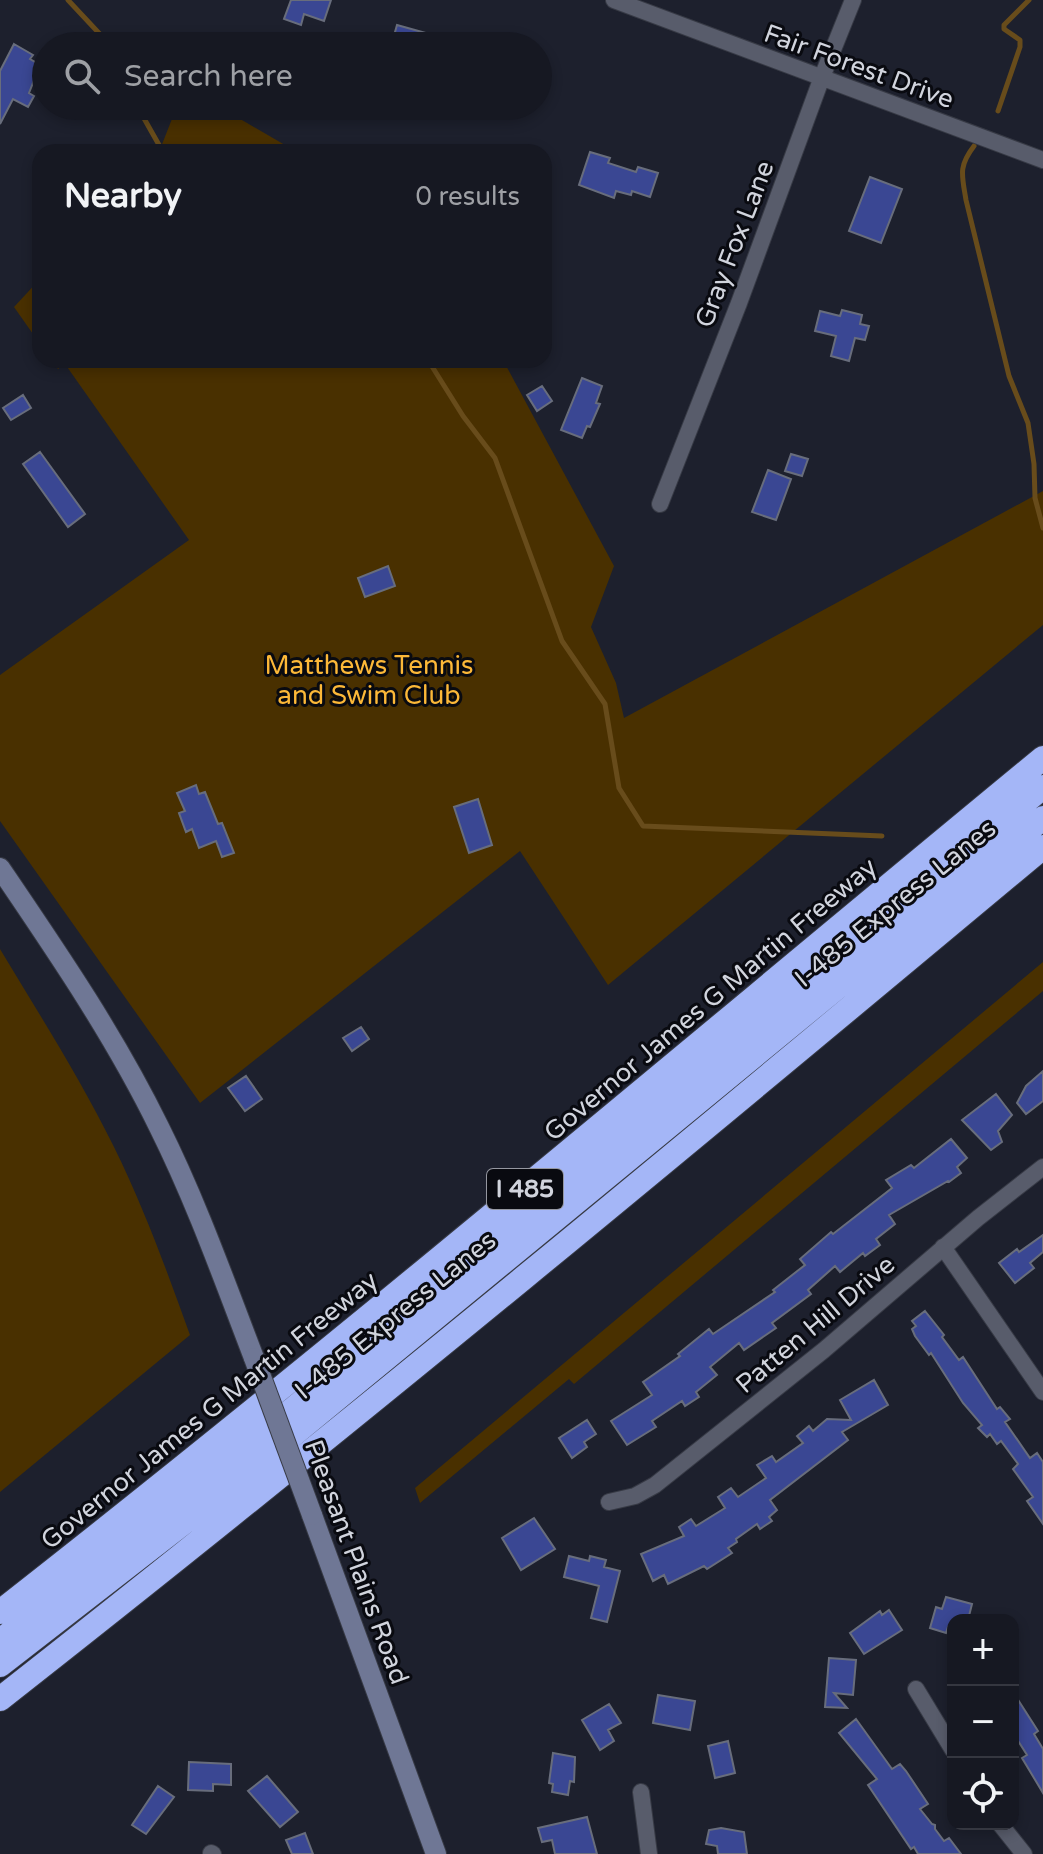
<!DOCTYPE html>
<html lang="en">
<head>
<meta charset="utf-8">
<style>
  :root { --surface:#161822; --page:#1f212a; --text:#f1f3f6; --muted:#9ea0a5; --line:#353740 }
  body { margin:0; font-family:"Varela Round",sans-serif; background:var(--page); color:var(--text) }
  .controls { position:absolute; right:24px; bottom:24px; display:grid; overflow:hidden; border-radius:16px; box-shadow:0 4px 12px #0003 }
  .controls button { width:72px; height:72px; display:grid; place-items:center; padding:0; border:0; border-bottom:2px solid var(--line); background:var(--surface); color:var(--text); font:40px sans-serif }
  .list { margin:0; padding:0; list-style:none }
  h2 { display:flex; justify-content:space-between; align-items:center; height:104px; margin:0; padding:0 32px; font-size:34px }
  h2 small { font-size:26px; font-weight:400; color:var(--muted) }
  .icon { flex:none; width:44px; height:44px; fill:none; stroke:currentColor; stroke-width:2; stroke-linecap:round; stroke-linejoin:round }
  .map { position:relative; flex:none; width:1043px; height:1854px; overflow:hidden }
  .search { position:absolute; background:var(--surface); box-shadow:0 4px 12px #0003; left:32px; top:32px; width:520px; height:88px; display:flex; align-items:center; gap:20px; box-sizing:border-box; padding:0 28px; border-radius:44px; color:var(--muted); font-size:30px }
  .panel { position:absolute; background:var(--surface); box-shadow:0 4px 12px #0003; left:32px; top:144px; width:520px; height:224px; border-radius:24px }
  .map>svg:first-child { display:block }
  .green { fill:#493000 }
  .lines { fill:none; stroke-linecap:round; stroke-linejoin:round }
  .stream { stroke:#684c1b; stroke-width:5 }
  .building { fill:#3a4793; stroke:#686d7c; stroke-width:2 }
  .street-casing { stroke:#373a45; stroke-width:18 }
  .secondary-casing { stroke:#373a45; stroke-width:22 }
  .highway-casing { stroke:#373a45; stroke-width:26 }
  .street { stroke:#585c6b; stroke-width:16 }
  .secondary { stroke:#6f7795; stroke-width:20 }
  .highway { stroke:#a4b6f7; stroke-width:24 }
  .secondary-bridge-casing { stroke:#373a45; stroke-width:22; stroke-linecap:butt }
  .secondary-bridge { stroke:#6f7795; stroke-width:20 }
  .labels { text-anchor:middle; stroke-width:6; stroke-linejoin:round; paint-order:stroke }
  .shield { fill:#090a10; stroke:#9597a0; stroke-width:2 }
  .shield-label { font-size:24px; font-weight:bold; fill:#d1d4dd }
  .street-label { font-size:26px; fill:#d1d4dd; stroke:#090a10 }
  .park-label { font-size:26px; fill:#fcb838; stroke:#090a10 }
</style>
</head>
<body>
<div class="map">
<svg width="1043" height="1854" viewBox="0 0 1043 1854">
  <rect width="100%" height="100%" fill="#1d202d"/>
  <!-- green -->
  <path class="green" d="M177 106H218L297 152H159Z
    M40 279V344L14 307Z
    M51 360H503L614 566 591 627 616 683 624 718 1043 491V625L608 985 520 851 200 1103 0 821V675L189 540 65 364 58 369Z
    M0 949C39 1014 80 1078 114 1147 144 1208 167 1271 190 1335L0 1492Z
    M1043 962V991L574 1384 569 1379 420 1503 415 1488Z"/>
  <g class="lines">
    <!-- stream -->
    <path class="stream" d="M68 0 111 46
      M137 106 163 152
      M998 111 1020 47V40L1004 29V25L1029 0
      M974 146C958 167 962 175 966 200L1009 376 1028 423 1034 464 1035 498 1043 528
      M428 360 463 416 495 458 562 641 605 704 619 788 643 826 882 836"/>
  </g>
  <!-- building -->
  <path class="building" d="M291 0H331L324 21 304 14 301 25 284 19Z
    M397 25 458 42 457 46H391Z
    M14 44 33 55 30 59 40 65 29 93 34 96 28 107 13 99 0 124V71Z
    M590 152 610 158 608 163 636 172 638 167 658 173 650 197 632 191 631 195 616 191 614 198 579 185Z
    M870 177 902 189 881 243 849 231Z
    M842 310 862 315 860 324 869 326 865 340 855 338 849 361 831 356 836 336 815 331 820 311 840 316Z
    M582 378 602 386 596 403 600 404 590 427 587 426 582 438 561 430Z
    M542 386 552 401 537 411 527 395Z
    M23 395 31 408 11 420 3 408Z
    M40 452 85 514 68 527 23 464Z
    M791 454 808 459 802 476 785 471Z
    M768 470 791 479 776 520 752 512Z
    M388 566 395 586 365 597 358 578Z
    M196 785 199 794 205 792 218 824 222 823 234 853 222 857 216 841 199 848 192 829 186 832 179 813 185 811 177 793Z
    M478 799 492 845 469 853 454 807Z
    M361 1027 369 1039 352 1051 343 1038Z
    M1043 1071V1101L1026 1114 1017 1103 1026 1086Z
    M246 1076 262 1099 245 1111 228 1088Z
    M996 1094 1012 1115 998 1131 1002 1142 991 1150 962 1120Z
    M951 1139 967 1158 957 1167 961 1173 949 1182 948 1181 889 1215 895 1224 876 1239 880 1245 865 1256 863 1253 840 1272 835 1266 808 1290 811 1294 772 1323 776 1328 744 1350 739 1343 710 1367 717 1375 696 1392 699 1397 685 1406 682 1401 652 1421 656 1427 627 1445 611 1421 652 1395 643 1382 680 1356 678 1354 709 1329 713 1334 775 1292 773 1290 805 1265 800 1259 831 1232 833 1234 892 1188 886 1180 911 1165 914 1168Z
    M1043 1235V1252L1030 1263 1034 1268 1015 1283 999 1263 1017 1249 1019 1252Z
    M925 1311 944 1335 942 1337 959 1360 963 1357 997 1409 1000 1407 1010 1419 1005 1422 1030 1458 1037 1453 1043 1462V1524L1027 1501 1033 1497 1013 1469 1018 1464 1001 1441 997 1444 990 1434 987 1437 978 1428 982 1425 963 1403 931 1353 929 1355 915 1336 912 1329 916 1326 912 1321Z
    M874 1380 888 1405 842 1432 848 1440 770 1500 777 1510 769 1517 772 1521 760 1529 757 1524 736 1539 737 1542 728 1548 732 1553 707 1569 704 1566 668 1584 664 1575 653 1581 641 1554 684 1536 679 1527 691 1519 696 1526 725 1508 718 1497 731 1488 738 1497 766 1478 757 1465 772 1456 776 1462 803 1443 797 1436 809 1426 813 1431 827 1419 851 1420 840 1400Z
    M587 1420 596 1434 584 1442 587 1447 572 1458 559 1438Z
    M534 1518 555 1549 521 1570 502 1538Z
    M569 1556 589 1561 590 1556 606 1560 604 1567 620 1571 607 1622 591 1618 599 1586 564 1577Z
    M946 1597 972 1604 968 1620H953V1628L948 1627 946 1633 930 1628 936 1607 942 1609Z
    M889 1610 902 1630 864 1654 850 1633 880 1611 882 1615Z
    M829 1658 856 1660 853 1695 834 1693 847 1708 825 1707Z
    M1013 1692 1038 1731 1034 1734 1043 1749V1793L1022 1758 1027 1755 1013 1733Z
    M658 1695 695 1701 690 1730 653 1723Z
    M609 1704 621 1723 608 1730 614 1741 600 1750 582 1720Z
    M856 1719 892 1769 900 1764 906 1771 928 1804 920 1809 932 1824 935 1825V1829L944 1841 949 1838 961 1854H918L914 1847 911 1849 868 1785 877 1779 839 1733Z
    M728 1741 735 1773 715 1778 708 1746Z
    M553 1753 575 1757 574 1782 570 1781 568 1795 552 1792 553 1784 549 1783Z
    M189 1762 231 1764V1785L213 1784V1791L188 1790Z
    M267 1776 298 1812 280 1827 248 1791Z
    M158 1786 174 1797 146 1834 132 1825Z
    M587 1817 597 1854H555L552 1840 542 1842 538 1828Z
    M721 1828 744 1832 747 1854H718L717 1846 706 1844 709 1830Z
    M305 1833 313 1854H292L286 1840Z"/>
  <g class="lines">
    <!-- street casing -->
    <g class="street-casing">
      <path id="street" d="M614 0 1043 160
        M660 504 739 303 822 77 853 0
        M943 1247 1043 1392
        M609 1502 635 1496 655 1485 824 1350 978 1218 1043 1167
        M916 1689 953 1750
        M641 1792 649 1854
        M1000 1824 1024 1854
        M211 1853 213 1854"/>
    </g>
    <!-- secondary casing -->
    <g class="secondary-casing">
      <path id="secondary" d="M0 868C57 952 114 1035 159 1127 196 1201 224 1280 254 1358
        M312 1515 436 1854"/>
    </g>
    <!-- highway casing -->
    <g class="highway-casing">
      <path id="highway" d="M0 1612C354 1335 696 1044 1043 758
        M0 1641 292 1410 1043 787
        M0 1665 227 1489 1043 818
        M0 1699C353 1422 698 1135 1043 847"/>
    </g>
    <!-- street -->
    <use href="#street" class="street"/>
    <!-- secondary -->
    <use href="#secondary" class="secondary"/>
    <!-- highway -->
    <use href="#highway" class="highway"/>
    <!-- secondary-bridge casing -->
    <g class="secondary-bridge-casing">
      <path id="secondary-bridge" d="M254 1358 312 1515"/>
    </g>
    <!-- secondary-bridge -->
    <use href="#secondary-bridge" class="secondary-bridge"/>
  </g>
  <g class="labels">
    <!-- shield labels -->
    <rect class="shield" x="487" y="1169" width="76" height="40" rx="6"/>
    <g class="shield-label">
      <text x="525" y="1197">I 485</text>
    </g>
    <!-- street labels -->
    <g class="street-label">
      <text transform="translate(859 66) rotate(20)" y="9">Fair Forest Drive</text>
      <text transform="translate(734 244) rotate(-69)" y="9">Gray Fox Lane</text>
      <text transform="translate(895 903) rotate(-39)" y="9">I-485 Express Lanes</text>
      <text transform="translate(710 999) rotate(-40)" y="9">Governor James G Martin Freeway</text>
      <text transform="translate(395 1315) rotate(-39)" y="9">I-485 Express Lanes</text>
      <text transform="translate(815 1324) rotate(-40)" y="9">Patten Hill Drive</text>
      <text transform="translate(209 1410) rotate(-39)" y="9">Governor James G Martin Freeway</text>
      <text transform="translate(357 1562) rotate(70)" y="9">Pleasant Plains Road</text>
    </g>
    <!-- park labels -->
    <g class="park-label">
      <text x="369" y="674">Matthews Tennis<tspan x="369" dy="30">and Swim Club</tspan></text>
    </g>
  </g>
</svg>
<div class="controls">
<button>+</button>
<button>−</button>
<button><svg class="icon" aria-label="locate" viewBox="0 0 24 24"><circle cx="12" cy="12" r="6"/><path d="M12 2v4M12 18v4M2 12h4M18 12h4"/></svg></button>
</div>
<div class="search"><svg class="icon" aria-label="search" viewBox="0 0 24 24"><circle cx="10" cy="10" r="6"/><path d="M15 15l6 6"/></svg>Search here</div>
<section class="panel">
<h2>Nearby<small>0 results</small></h2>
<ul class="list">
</ul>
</section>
</div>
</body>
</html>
